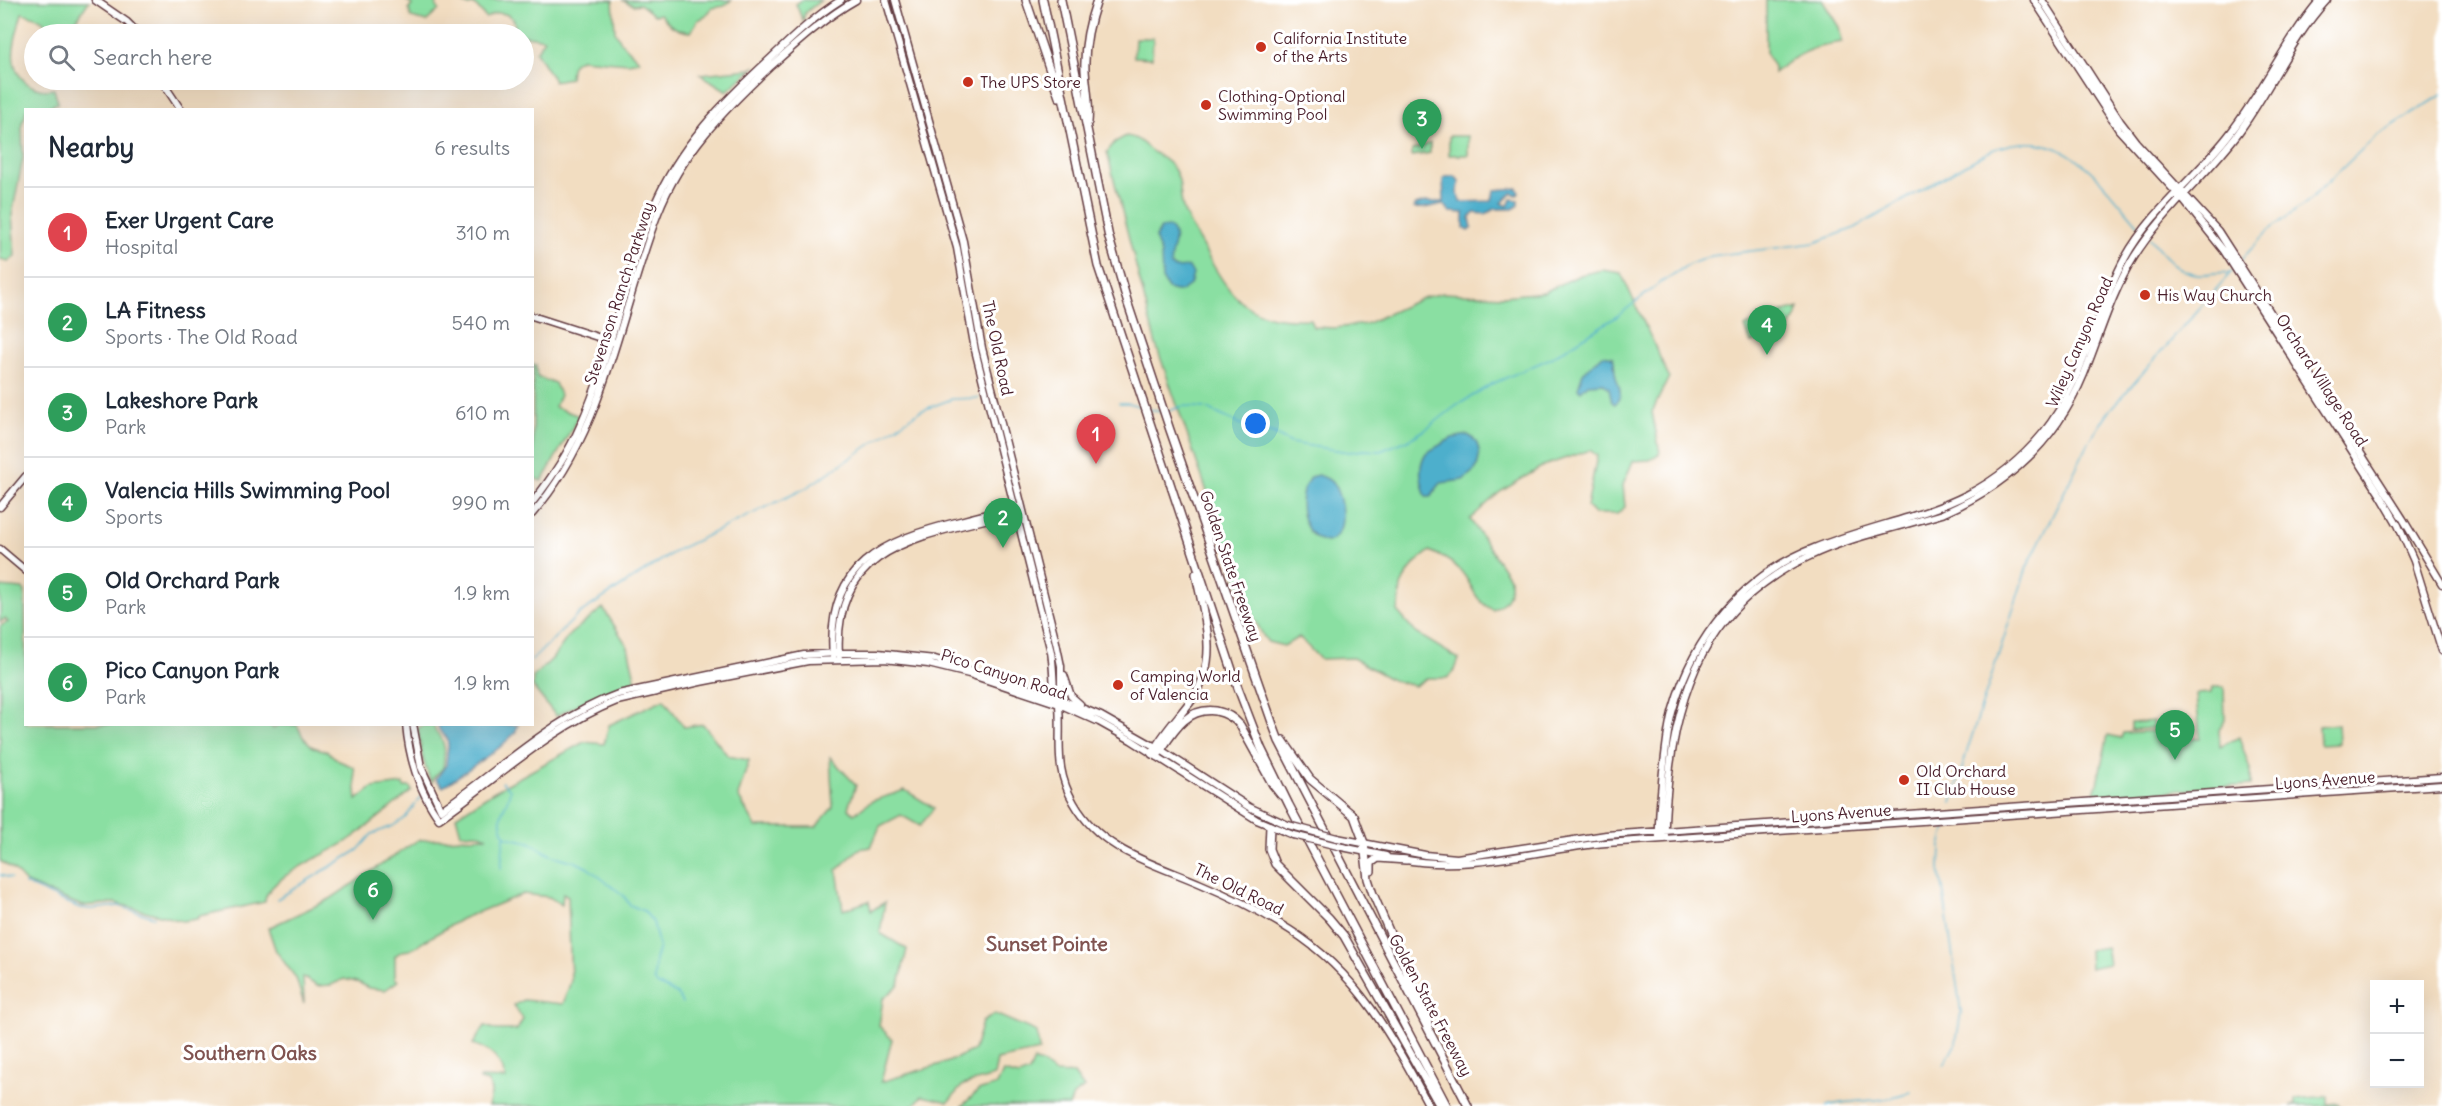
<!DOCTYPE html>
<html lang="en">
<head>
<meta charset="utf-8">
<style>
  :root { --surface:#fff; --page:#f2f2f3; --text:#1f2937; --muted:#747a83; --line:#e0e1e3; --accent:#1a73e8 }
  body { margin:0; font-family:Delius,sans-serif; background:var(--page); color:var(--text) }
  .controls { position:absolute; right:18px; bottom:18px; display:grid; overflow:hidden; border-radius:0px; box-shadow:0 6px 24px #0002 }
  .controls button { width:54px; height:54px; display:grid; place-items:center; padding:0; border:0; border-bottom:2px solid var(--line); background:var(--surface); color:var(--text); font:30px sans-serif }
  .you { position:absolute; left:1256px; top:424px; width:21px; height:21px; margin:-15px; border:4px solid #fff; border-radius:50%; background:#1a73e8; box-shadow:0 0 0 9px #1a73e833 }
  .badge { display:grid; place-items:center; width:39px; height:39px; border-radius:50%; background:var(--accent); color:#fff; font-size:20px; font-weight:700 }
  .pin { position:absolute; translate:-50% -50px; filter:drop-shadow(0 2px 3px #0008) }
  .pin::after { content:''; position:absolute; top:32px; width:21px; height:18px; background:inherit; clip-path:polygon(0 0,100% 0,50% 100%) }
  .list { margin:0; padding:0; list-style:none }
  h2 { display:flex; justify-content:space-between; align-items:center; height:78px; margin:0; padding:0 24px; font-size:26px }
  h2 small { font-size:20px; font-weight:400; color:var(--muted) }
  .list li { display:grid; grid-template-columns:39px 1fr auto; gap:18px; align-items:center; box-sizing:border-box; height:90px; padding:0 24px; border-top:2px solid var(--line) }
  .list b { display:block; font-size:22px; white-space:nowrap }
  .list p { margin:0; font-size:20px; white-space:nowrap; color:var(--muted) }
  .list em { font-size:20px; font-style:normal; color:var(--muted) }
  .icon { flex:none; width:33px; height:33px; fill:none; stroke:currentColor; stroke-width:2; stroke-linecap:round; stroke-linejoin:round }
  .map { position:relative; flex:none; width:2442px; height:1106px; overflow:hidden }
  .search { position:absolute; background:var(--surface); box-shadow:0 6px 24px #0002; left:24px; top:24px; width:510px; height:66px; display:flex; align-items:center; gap:15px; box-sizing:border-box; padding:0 21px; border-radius:33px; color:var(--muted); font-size:22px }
  .panel { position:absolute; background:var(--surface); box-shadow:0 6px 24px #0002; left:24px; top:108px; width:510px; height:618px; border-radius:0px }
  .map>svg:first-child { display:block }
  .green { fill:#8adfa2; stroke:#6a7f66; stroke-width:1.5 }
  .water { fill:#4dafcc; stroke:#4c677c; stroke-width:1.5 }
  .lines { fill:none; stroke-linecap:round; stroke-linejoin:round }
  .stream { stroke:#4dafcc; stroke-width:1.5 }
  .major-casing { stroke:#633c42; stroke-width:9 }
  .highway-casing { stroke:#633c42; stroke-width:10 }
  .major { stroke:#fff; stroke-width:6 }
  .highway { stroke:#fff; stroke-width:7 }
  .major-bridge-casing { stroke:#633c42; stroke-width:9; stroke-linecap:butt }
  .major-bridge { stroke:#fff; stroke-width:6 }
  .poi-dot { fill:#c8321e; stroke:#fff; stroke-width:2 }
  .labels { text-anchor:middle; stroke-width:6; stroke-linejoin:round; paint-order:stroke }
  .poi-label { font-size:16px; fill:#4a1f2b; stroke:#fff; text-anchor:start }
  .street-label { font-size:16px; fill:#4a1f2b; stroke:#fff }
  .quarter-label { font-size:20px; font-weight:bold; fill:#815451; stroke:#fff }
</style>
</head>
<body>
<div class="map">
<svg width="2442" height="1106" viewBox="0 0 2442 1106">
  <rect width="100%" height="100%" fill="#fff"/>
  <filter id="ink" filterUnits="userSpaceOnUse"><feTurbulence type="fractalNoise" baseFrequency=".0167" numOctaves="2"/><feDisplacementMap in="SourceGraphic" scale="12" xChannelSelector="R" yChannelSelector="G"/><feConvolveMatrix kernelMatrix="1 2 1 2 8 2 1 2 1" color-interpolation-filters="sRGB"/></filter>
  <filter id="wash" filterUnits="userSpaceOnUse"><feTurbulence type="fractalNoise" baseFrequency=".008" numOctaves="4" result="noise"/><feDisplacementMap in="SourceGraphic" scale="24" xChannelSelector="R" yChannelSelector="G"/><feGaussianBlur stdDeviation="1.35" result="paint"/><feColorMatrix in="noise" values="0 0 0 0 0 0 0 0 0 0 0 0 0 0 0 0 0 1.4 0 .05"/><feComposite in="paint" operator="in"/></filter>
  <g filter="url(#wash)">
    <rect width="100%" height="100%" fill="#f2ddc1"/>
    <!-- green -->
    <path class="green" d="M0 0 89 1 74 24 55 34H52C47 20 36 17 22 13 16 37 4 65 27 83 35 89 44 91 54 89L58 103 42 109 26 110 25 116 22 123 23 158 12 215 15 256 8 261 0 259Z
      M406 0H438L436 6 439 10 426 22 411 18 409 9 412 5Z
      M457 0H613L615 31 621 42 640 61 628 63 581 59C570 63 571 68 570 78L554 81 536 52 544 39 516 34 514 20C504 10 495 12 486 18L474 4 469 6Z
      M622 0H731L724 6 712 8 705 17 698 20 691 32C676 31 669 25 660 14L654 15 640 4 633 5Z
      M802 0H821L805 13 803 21 796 4Z
      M1766 0H1822L1839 27 1842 42C1818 45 1794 55 1774 73V67L1766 53Z
      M1135 38H1153L1152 58 1134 57Z
      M756 66 727 91 700 74 751 69Z
      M1126 136C1137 137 1141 142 1149 149 1158 156 1167 159 1174 169 1182 180 1179 195 1183 208 1187 222 1197 236 1204 249 1232 300 1248 322 1310 319L1313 327 1335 328 1366 324 1422 298 1443 293 1504 296 1544 292 1580 275 1602 270 1621 273 1669 377 1652 412 1660 453 1650 460 1633 461 1623 485 1625 507 1617 514H1594L1587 507 1597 456 1590 450 1543 466 1500 492 1470 519 1510 579C1511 595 1507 602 1493 610 1471 599 1474 584 1459 569 1452 561 1440 556 1430 551L1415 563 1405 578 1401 586 1398 612 1416 633 1459 659 1455 670 1447 678H1427L1415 686 1392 680 1353 658 1320 659 1299 637 1284 646 1268 642 1264 637 1245 601 1156 345 1107 152 1115 142Z
      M1449 136H1468V155H1449Z
      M1430 143V153L1412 156V150Z
      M1799 308 1796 318 1786 332 1751 343 1745 327 1760 320 1765 330 1760 318Z
      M533 364 536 365 537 377 555 383 560 395 555 407 579 416 542 481 533 478Z
      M0 587 23 589 25 591 26 724H270L273 729 278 725H297L303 737 313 747 327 751 339 761 354 767 357 800 372 788 403 784 404 787H410L412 791C390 807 371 825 349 840 330 854 265 877 265 902L199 916 197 919 182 921 115 903 82 906 26 883 14 870 0 861V626L8 622 5 619 0 622Z
      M603 608 628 647 636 682 591 698 556 716 533 687V677L552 659 570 634Z
      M2212 687H2224L2225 720 2219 730 2220 747 2239 737 2251 772V785L2092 797 2097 784 2108 735 2121 738 2123 733 2156 731 2158 743 2187 741 2188 739 2200 738 2196 694 2211 693Z
      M664 699 684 727 703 724 728 756 749 760 738 796 756 827H816L833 807 830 757 856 785 848 808 854 814 872 801 905 790 934 808 920 826 901 815 880 826 871 847 859 849 837 870 843 910 869 901 871 911 885 902 880 933 907 949 899 985 883 999 879 1026 892 1039 881 1082 948 1062 974 1050 982 1022 995 1014 1037 1032 1039 1051 997 1060 994 1076 963 1085 948 1102 922 1096 913 1106H488C491 1097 493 1090 488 1082L480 1080V1078L506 1079C500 1060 493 1051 473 1044L485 1026 496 1030H517L523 1019 514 1005 524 1000 563 1004 571 981 568 896 563 893 562 905 549 897 523 894 461 919 410 950 402 951 395 956V978L398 981 385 990 368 988 360 983 344 979 331 985 317 986 303 977 304 1004 296 978 276 951 268 928 330 899 418 840 487 837 477 833 461 834 456 816 493 792 584 742 604 744 609 725Z
      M2153 721V728L2131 730V723Z
      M2338 724 2339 744 2320 745 2319 726Z
      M424 725H434L435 731C447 740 445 754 443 768L434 777 432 783C423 767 420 747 418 728Z
      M2106 947 2109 964 2090 968 2089 950Z
      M1034 1061 1042 1063 1054 1073 1074 1074 1084 1088 1073 1096 1069 1106H962L978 1091 997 1085 1003 1072 1019 1076 1029 1072Z
      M2328 1096V1104L2338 1103 2339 1106H2290L2295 1105V1099Z"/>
    <!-- water -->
    <path class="water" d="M1455 176 1459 181 1458 193 1460 202 1492 201 1494 190 1517 188 1519 192 1517 195 1512 193 1502 203 1508 206 1511 199 1518 200V206L1513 209H1495L1486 214 1474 213 1470 218 1472 228 1469 231 1464 228V213L1450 212 1444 204C1433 205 1424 210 1414 208L1415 205 1425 202H1444L1443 179 1445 177Z
      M1168 227C1183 235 1167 253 1171 266L1176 268 1189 267 1193 274 1190 285 1180 292 1168 289 1162 279 1161 254 1155 238 1161 228Z
      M1603 355 1613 357C1615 363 1614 366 1615 372 1616 384 1626 392 1615 404L1612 402 1609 388 1603 383 1588 384 1581 391 1578 388 1583 373Z
      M1468 435C1481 442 1481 456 1476 469L1463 480 1441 483 1430 497H1426C1421 482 1417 467 1426 453L1452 438Z
      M1318 475C1324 477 1330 479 1334 485 1342 497 1350 534 1327 542 1306 539 1299 513 1302 495 1303 488 1307 483 1310 477Z
      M438 725V724L518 725 515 733 499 748 443 787 436 779 446 765 448 746 447 738 439 730Z"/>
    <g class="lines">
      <!-- stream -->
      <path class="stream" d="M2150 238C2162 253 2177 273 2198 274 2209 275 2219 271 2230 273
        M2240 261 2269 230 2306 203 2376 136 2442 95
        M1119 403H1129L1141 407
        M1149 409 1161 412
        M1166 412 1183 406 1205 408 1240 424 1274 434 1291 443 1349 452 1364 450 1380 451 1408 440 1425 430 1456 406 1492 384 1551 358 1619 315 1660 283 1688 265 1711 256 1814 243 1855 228 1992 150C2065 122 2098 179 2141 228
        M532 660 580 613 677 550 806 488 920 411 952 399 979 398
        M502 782 510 789C510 806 492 814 506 837L529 842 551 855 576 862 588 868 623 895 630 905 644 911 653 922 659 947 655 960 654 980 657 984 677 994 682 1003
        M1952 803 1968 748 2027 567 2089 442 2107 414 2233 270
        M501 868 504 836
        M0 875 11 878
        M25 884 80 908 91 909 119 906 154 917
        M277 899 358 850 372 834 393 826 405 818 422 796
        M1944 1065 1956 1043 1961 1012 1940 869 1941 846 1947 824
        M1827 1106C1855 1098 1884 1104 1911 1092"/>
    </g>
  </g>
  <g filter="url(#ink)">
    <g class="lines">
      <!-- major casing -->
      <g class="major-casing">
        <path id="major" d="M95 0 127 22 139 34
          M886 0 957 248 975 350 1051 652C1053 664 1053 676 1054 688 1055 694 1058 700 1059 705 1062 743 1053 767 1074 803 1102 852 1153 863 1201 884 1232 897 1262 912 1290 930 1357 972 1393 1038 1429 1106
          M895 0 963 241 982 348 1056 642 1061 666V701
          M2034 0 2119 130 2184 201 2224 251 2381 496 2398 525 2414 561 2442 651
          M2042 0 2120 121 2136 142 2218 231 2403 519 2442 584
          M161 80 181 110
          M532 316 613 342
          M532 503C551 479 568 454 580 426 612 355 624 277 654 206 680 145 723 102 771 58 793 37 815 16 841 0
          M0 507 26 476
          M532 514C606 430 619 314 658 213 681 153 724 110 770 67 798 42 824 18 856 0
          M0 549 26 571
          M839 655C832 538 933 536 1019 511
          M833 656C825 565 883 540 960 521 979 516 998 511 1018 507
          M1064 675 1071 696 1080 704
          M406 724C409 758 419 791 439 819 498 778 550 727 617 701L700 682 808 661 884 659 928 664 969 674 1059 704 1099 722 1131 740 1257 820 1293 835
          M413 724 421 767 441 810C500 770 551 718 618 694L804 655 838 653H878L935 659 1050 695 1101 716 1161 750 1249 807 1288 825
          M1337 838 1425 855 1457 858 1606 835 2442 777
          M1659 839C1658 816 1661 794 1663 771 1666 751 1667 729 1673 709 1693 638 1743 575 1814 548 1904 512 1975 515 2043 433 2084 383 2094 314 2125 258 2152 209 2198 176 2231 132 2264 90 2285 41 2320 0
          M1665 839C1664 814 1667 791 1670 766 1682 672 1718 599 1808 557 1849 537 1899 527 1942 514 2007 486 2057 440 2084 374 2100 335 2111 294 2134 257 2163 211 2206 176 2239 132 2270 90 2291 39 2327 0
          M1342 847 1386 856
          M1401 859C1471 873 1537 849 1606 843L2442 785"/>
      </g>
      <!-- highway casing -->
      <g class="highway-casing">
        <path id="highway" d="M1026 0 1059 97
          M1043 0 1098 266 1238 688 1261 748 1289 805 1447 1106
          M1061 0 1109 238 1128 304 1170 430 1273 725 1279 741 1468 1106
          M1088 122C1090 104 1086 87 1085 70 1084 46 1089 23 1097 0
          M1283 740 1310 779 1354 816 1364 843 1368 879 1373 894 1427 1019 1429 1028
          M1152 754C1163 733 1180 716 1193 698 1220 659 1204 616 1196 574
          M1157 756C1172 734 1185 707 1216 711 1226 713 1234 718 1240 725L1273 785 1281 795
          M1270 826 1269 849 1275 864 1329 918 1344 936 1440 1106
          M1371 871V863L1378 858 1406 860"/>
      </g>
      <!-- major -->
      <use href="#major" class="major"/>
      <!-- highway -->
      <use href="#highway" class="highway"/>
      <!-- major-bridge casing -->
      <g class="major-bridge-casing">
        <path id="major-bridge" d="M1288 825 1337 838
          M1293 835 1342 847"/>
      </g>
      <!-- major-bridge -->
      <use href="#major-bridge" class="major-bridge"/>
    </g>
  </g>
  <!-- markers -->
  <g class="poi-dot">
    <circle cx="1261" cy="47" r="6"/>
    <circle cx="968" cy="82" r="6"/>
    <circle cx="1206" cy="105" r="6"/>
    <circle cx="2145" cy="295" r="6"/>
    <circle cx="1118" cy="685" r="6"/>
    <circle cx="1904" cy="780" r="6"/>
  </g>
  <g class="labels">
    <!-- poi labels -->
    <g class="poi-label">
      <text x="1273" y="44">California Institute<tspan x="1273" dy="18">of the Arts</tspan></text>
      <text x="980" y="88">The UPS Store</text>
      <text x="1218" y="102">Clothing-Optional<tspan x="1218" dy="18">Swimming Pool</tspan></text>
      <text x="2157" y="301">His Way Church</text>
      <text x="1130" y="682">Camping World<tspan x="1130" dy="18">of Valencia</tspan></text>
      <text x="1916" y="777">Old Orchard<tspan x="1916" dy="18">II Club House</tspan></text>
    </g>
    <!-- street labels -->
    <g class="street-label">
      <text transform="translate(619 293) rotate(-72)" y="6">Stevenson Ranch Parkway</text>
      <text transform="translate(2079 342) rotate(-66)" y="6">Wiley Canyon Road</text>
      <text transform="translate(998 348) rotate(78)" y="6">The Old Road</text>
      <text transform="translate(2322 380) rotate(57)" y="6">Orchard Village Road</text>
      <text transform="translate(1231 566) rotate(71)" y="6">Golden State Freeway</text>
      <text transform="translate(1004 674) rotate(18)" y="6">Pico Canyon Road</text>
      <text transform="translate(2325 780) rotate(-4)" y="6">Lyons Avenue</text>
      <text transform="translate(1841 813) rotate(-4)" y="6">Lyons Avenue</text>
      <text transform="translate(1239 889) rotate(26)" y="6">The Old Road</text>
      <text transform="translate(1431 1005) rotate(62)" y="6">Golden State Freeway</text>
    </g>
    <!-- quarter labels -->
    <g class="quarter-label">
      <text x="1047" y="951">Sunset Pointe</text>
      <text x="250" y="1060">Southern Oaks</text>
    </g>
  </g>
</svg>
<div class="controls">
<button>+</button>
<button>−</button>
</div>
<div class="you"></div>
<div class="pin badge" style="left:1096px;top:464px;background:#e0444e">1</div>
<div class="pin badge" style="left:1003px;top:548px;background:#2e9e5b">2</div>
<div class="pin badge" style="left:1422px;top:149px;background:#2e9e5b">3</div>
<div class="pin badge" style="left:1767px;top:355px;background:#2e9e5b">4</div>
<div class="pin badge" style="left:2175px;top:760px;background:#2e9e5b">5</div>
<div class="pin badge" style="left:373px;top:920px;background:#2e9e5b">6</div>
<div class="search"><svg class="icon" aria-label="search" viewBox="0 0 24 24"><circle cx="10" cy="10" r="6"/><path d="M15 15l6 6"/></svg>Search here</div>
<section class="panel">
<h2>Nearby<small>6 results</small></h2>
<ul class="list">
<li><span class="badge" style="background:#e0444e">1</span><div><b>Exer Urgent Care</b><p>Hospital</p></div><em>310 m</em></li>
<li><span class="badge" style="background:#2e9e5b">2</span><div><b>LA Fitness</b><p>Sports · The Old Road</p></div><em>540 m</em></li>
<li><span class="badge" style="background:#2e9e5b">3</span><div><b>Lakeshore Park</b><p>Park</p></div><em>610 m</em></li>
<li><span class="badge" style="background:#2e9e5b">4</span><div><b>Valencia Hills Swimming Pool</b><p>Sports</p></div><em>990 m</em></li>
<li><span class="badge" style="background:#2e9e5b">5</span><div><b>Old Orchard Park</b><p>Park</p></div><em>1.9 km</em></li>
<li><span class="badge" style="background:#2e9e5b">6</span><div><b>Pico Canyon Park</b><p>Park</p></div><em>1.9 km</em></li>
</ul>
</section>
</div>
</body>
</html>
